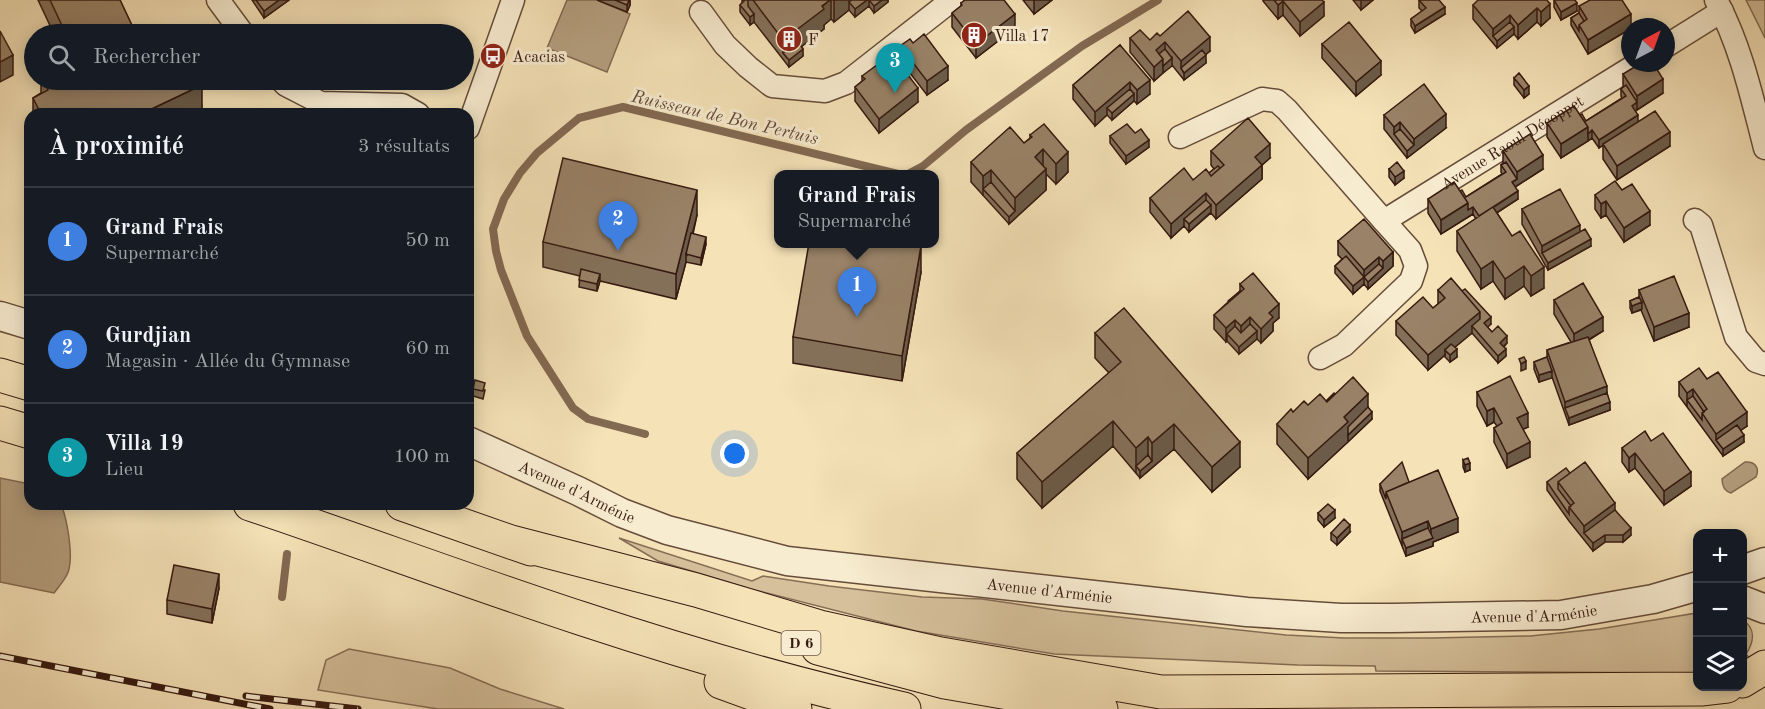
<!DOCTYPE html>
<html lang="fr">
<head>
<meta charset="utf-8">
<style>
  :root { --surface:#171b24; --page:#242831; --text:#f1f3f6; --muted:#9ea1a6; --line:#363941; --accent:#8c9099 }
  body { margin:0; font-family:"Old Standard TT",serif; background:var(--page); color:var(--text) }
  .controls { position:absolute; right:18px; bottom:18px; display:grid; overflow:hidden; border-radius:12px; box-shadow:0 3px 15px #0003 }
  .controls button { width:54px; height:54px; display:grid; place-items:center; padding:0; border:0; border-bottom:2px solid var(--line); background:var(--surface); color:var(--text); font:30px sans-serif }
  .compass { position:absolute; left:1621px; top:18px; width:54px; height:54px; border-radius:50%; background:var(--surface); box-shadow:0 3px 15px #0003; rotate:41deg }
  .you { position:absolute; left:735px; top:454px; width:21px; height:21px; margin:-15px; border:4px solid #fff; border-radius:50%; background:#1a73e8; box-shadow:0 0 0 9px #1a73e833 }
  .badge { display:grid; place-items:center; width:39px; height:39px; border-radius:50%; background:var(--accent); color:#fff; font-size:20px; font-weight:700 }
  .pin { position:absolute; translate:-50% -50px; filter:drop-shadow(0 2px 3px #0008) }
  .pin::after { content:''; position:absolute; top:32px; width:21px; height:18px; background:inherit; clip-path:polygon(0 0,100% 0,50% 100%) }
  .popup { position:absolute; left:774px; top:170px; width:165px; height:78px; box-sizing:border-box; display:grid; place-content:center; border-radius:12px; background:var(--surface); filter:drop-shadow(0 2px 4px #0005); font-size:20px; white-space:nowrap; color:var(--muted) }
  .popup b { font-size:22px; color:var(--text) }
  .popup::after { content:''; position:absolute; left:50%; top:100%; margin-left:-12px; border:12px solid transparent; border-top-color:var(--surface) }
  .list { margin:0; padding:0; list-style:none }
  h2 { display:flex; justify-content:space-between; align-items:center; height:78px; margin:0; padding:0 24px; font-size:26px }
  h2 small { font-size:20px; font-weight:400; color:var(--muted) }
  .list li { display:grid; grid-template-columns:39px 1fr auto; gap:18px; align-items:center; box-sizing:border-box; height:108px; padding:0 24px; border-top:2px solid var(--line) }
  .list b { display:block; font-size:22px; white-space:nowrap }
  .list p { margin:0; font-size:20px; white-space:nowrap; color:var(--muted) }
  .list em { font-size:20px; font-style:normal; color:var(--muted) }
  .icon { flex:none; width:33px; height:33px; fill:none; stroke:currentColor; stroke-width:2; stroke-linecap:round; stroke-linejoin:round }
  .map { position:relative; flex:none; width:1765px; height:709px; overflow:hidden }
  .search { position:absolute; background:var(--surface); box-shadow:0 3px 15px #0003; left:24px; top:24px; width:450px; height:66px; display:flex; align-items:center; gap:15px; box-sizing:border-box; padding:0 21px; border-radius:33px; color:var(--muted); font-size:22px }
  .panel { position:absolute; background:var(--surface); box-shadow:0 3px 15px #0003; left:24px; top:108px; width:450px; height:402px; border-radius:18px }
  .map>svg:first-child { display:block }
  .green { fill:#d5c09b; stroke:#866d56; stroke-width:1.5 }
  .water { fill:#b49e7e; stroke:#826952; stroke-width:1.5 }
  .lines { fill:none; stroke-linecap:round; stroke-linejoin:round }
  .stream { stroke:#826952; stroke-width:8 }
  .minor-casing { stroke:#664c3a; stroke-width:25 }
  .tertiary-casing { stroke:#664c3a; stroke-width:31 }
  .trunk-casing { stroke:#361a10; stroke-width:35 }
  .minor { stroke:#f8ecd0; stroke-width:22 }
  .tertiary { stroke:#f8ecd0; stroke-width:28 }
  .trunk { stroke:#f5e2b7; stroke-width:33 }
  .rail-casing { stroke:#361a10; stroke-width:7 }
  .rail { stroke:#f8ecd0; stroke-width:4.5; stroke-dasharray:14; stroke-linecap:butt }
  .wall { fill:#847059; stroke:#361a10; stroke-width:1.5 }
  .shaded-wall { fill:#6b5b48; stroke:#361a10; stroke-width:1.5 }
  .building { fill:#998267; stroke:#361a10; stroke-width:1.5 }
  .labels { text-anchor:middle; stroke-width:6; stroke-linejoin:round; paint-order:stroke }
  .shield { fill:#f8ecd0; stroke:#70594a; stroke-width:1.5 }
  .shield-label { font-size:15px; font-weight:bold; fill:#361a10 }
  .poi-label { font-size:16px; fill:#361a10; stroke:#f8ecd0; text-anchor:start }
  .street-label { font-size:16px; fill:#361a10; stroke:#f8ecd0 }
  .water-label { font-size:18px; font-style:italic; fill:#624836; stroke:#f8ecd0 }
</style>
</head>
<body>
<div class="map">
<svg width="1765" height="709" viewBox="0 0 1765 709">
  <rect width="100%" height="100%" fill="#f5e2b7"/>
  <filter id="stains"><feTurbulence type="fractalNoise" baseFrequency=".00333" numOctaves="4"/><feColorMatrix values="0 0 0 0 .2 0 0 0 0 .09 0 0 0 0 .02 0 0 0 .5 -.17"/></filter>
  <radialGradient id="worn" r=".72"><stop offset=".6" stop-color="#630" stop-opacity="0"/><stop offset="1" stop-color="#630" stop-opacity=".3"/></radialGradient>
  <!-- green -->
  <path class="green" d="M1746 0H1765V38Z
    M619 538 752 581 763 576 829 586 922 597 982 599 1063 611 1286 635 1344 638H1431L1530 636 1599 629 1697 613V673L1376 671 1375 666 1298 665 1054 654 916 631 755 590 658 561Z
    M1743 620C1756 629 1754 642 1746 654L1753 662 1743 668Z
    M349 649 450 668 500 689 564 709H438L318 690 326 660Z"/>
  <!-- water -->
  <path class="water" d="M567 0H597L630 14 607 72 547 48Z
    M1745 462C1755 461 1760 468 1756 477L1731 493C1724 491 1722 485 1722 479Z
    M0 478 30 484V504H61C67 519 73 553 69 569 68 577 59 586 54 593L0 582Z"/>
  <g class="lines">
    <!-- stream -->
    <path class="stream" d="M908 174 923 166 966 130 1082 46 1158 0
      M645 434 588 419 573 408 527 336 501 270 496 251 493 229 504 199 520 173 537 153 579 118 623 107 898 174
      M282 597 287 554"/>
    <!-- minor casing -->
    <g class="minor-casing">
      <g id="minor">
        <path d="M218 0 243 34"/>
        <path d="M1716 0C1741 46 1752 98 1765 148"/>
        <path d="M701 12 725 45 748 67 772 86 825 91 846 83 952 0"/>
        <path d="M1666 46 1722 11"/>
        <path d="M281 80 286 85 321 103 402 105 418 114"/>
        <path d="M468 128 513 0"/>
        <path d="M1180 137 1262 99 1277 101 1287 110 1384 221"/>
        <path d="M1695 220 1701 225 1736 337 1756 361 1765 364"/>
        <path id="s1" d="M1320 358 1344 345 1411 281 1416 266 1410 250 1384 221 1639 63"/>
      </g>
    </g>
    <!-- tertiary casing -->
    <g class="tertiary-casing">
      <g id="tertiary">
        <path d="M0 316 30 325"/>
        <path id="s2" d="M468 441 578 491 622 513 667 530 787 561 1247 612 1341 618H1393L1561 615 1653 599 1698 586"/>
        <path d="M1742 570 1765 562"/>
        <path d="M1742 600 1765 609"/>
      </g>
    </g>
    <!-- trunk casing -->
    <g class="trunk-casing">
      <path id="trunk" d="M0 375 30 384
        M0 423 30 432
        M250 504C360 541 470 582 580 618 686 653 795 685 904 709
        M402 504 531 549
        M511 542 696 590 820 627 941 654 1161 692 1701 689 1727 686
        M818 648 945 682 1101 709
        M1742 681 1765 667
        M721 682 795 709"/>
    </g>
    <!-- minor -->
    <use href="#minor" class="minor"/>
    <!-- tertiary -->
    <use href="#tertiary" class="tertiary"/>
    <!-- trunk -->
    <use href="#trunk" class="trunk"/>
    <!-- rail casing -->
    <g class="rail-casing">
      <path id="rail" d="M0 656 270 709
        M246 696 358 709"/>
    </g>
    <!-- rail -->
    <use href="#rail" class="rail"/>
  </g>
  <!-- wall -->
  <path class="wall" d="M38 0H120L136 34H54Z
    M252 0H289L264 18Z
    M597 0H630V5L627 12Z
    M742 0H888V2L874 13 869 6 855 17 849 10 834 22 831 19 824 25V29L802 46 803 56 789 67 754 22 750 25 740 12V5L742 3Z
    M1023 0H1052L1034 14Z
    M1263 0H1322L1324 16 1300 36 1283 15 1278 19 1263 1Z
    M1353 0H1373L1361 10Z
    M1419 0 1445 14 1415 33 1411 26V19L1422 11 1419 8Z
    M1547 0 1550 18 1541 26 1537 22 1518 39 1514 34 1497 48 1473 19V5Z
    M1554 0 1577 11 1561 20 1554 7Z
    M961 3 1015 28 976 58 952 27V13L961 6Z
    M1579 6 1631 27H1630V29L1588 54 1571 25V18L1579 13Z
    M1160 36 1210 51 1205 55 1206 63 1184 80 1172 65 1154 81 1130 52V38L1150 40Z
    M913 43 948 80 927 95 900 60V46Z
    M1322 44 1381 75 1356 96 1322 58Z
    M1120 45 1150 94 1137 104 1134 101 1112 120 1107 115 1095 126 1073 99V85Z
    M1623 74 1663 93 1635 111 1638 122 1670 146 1617 180 1603 159V145L1599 148 1592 138 1561 158 1547 137V123L1580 115 1586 121 1622 98 1621 96V89L1623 87Z
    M862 76 918 102 879 133 855 101V87L862 81Z
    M1514 78 1529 94 1524 98 1514 85Z
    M41 80H199L202 110 194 114H33V98L41 93Z
    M1384 115 1446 128 1407 158 1384 129Z
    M1135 133 1149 147 1126 164 1110 143V136Z
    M1030 135 1068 172 1056 184 1046 174V190L1009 224 971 182V162L1024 143 1030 138Z
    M1211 151 1270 158 1262 165V179L1216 219 1211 213 1189 232 1184 226 1171 238 1150 212V198L1209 173 1214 169 1211 165Z
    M1503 151 1543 169 1515 187 1518 199 1497 213 1544 288 1531 296 1524 286 1505 299 1493 281 1481 289 1457 251V231L1476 219 1473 214 1441 234 1428 213V199L1466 197 1502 174 1501 172V165L1503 163Z
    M1389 169 1404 178 1395 185 1389 177Z
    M1622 190 1650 225 1624 242 1606 215 1601 218 1595 209V195Z
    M1522 209 1580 232 1591 246 1548 270 1522 224Z
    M697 215 693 234 706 244 701 265 686 262 676 299 600 281 597 291 579 287 580 276 543 267V242Z
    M1338 241 1393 252V266L1368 289 1364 284 1353 294 1335 273V266L1342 259 1338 255Z
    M921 272 902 381 793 363V337Z
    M1240 284 1279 318 1273 323V331L1261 343 1257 339 1239 354 1227 341 1226 342 1214 329V315L1240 291Z
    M1438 290 1491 324 1487 327 1492 332 1507 343 1504 347 1506 356 1498 363 1472 333 1455 347 1457 357 1450 362 1445 357V355L1428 370 1396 335V321L1433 308 1438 304Z
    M1639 290 1689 327 1654 341 1641 310 1632 313 1630 308V301L1639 297Z
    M1554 300 1603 331 1589 340 1607 393 1610 410 1569 425 1552 377 1539 382 1534 369V362L1547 357V350L1571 342 1554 314Z
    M1095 333 1240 467 1212 492 1174 449 1140 478 1113 446 1042 508 1017 479V453L1109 373 1095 358Z
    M1707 379 1747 426 1740 430 1744 442 1723 456 1679 396V382Z
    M473 389 485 390 483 399 473 396Z
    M1477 392 1528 427 1523 429 1530 457 1507 468 1494 442V428L1497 426 1494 422 1487 426 1477 406Z
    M1326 401 1368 407 1372 419 1308 479 1277 444V424L1293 412 1308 405Z
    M1651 441 1691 486 1664 505 1635 468 1629 472 1622 462V448Z
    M1463 460 1470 470 1465 472 1463 467Z
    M1570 473 1615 510 1631 535 1623 542H1605L1593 551 1569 521 1547 490V482Z
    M1409 482 1458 532 1433 542V546L1406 556 1380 491V484Z
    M1318 513 1335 518 1324 527 1318 520Z
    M1350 532 1337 545 1331 540V533Z
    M219 588 212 623 167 614V600Z"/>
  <!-- shaded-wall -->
  <path class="shaded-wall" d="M279 0H289L264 18V11Z
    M629 0H630V5L627 12V5Z
    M830 0H831V19L824 25V29L787 58 783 53V40Z
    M835 0H862L849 2V10L834 22V1Z
    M867 0H869V6L855 17V9Z
    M882 0H888V2L874 13V6Z
    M1034 0H1052L1034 14Z
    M1361 0H1373L1361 10Z
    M1283 1V15L1278 19V5Z
    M1324 2V16L1300 36V22Z
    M1577 3V11L1561 20V12Z
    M1550 4V18L1541 26V12Z
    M1445 7V14L1415 33V26Z
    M1537 8V22L1518 39V25Z
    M754 14V22L750 25V17Z
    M1015 14V28L976 58V44Z
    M1631 14V27H1630V29L1588 54V40Z
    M1510 15V29L1493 36V29Z
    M1514 27V34L1497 48V41Z
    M1210 37V51L1184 73 1181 68V61Z
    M1165 42V57H1156V50Z
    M803 49V56L789 67V60Z
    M13 55V75L0 82V62Z
    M1206 55V63L1184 80V73Z
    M1172 58V66L1163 73V66Z
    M1163 59V73L1154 81V67Z
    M1381 61V75L1356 96V82Z
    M948 66V80L927 95V81Z
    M1663 79V93L1637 110V96Z
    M1150 80V94L1137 104V90Z
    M1130 82V96L1107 108V115L1095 126V112Z
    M202 85V110L194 114H141Z
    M1529 86V94L1524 98V90Z
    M918 88V102L879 133V119Z
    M1134 94V101L1112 120V113Z
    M1637 102V110L1632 113V106Z
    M1446 114V128L1407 158V151L1414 145V139Z
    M1638 115V123L1599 148V140Z
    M1400 122V136L1394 134V127Z
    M1588 127V141L1561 158V144Z
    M1592 130V138L1588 141V134Z
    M1670 132V146L1617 180V166Z
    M1149 140V147L1126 164V156Z
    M1270 144V158L1255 171V157Z
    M1043 149V170L1035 157Z
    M1068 152V172L1056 184V164Z
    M1543 155V169L1512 189V182L1517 179V172Z
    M1262 165V179L1216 219V205Z
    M1046 169V190L1009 224V217L1015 211V198Z
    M991 170V190L983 189V196V176Z
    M1404 171V178L1395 185V177Z
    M697 190V215L687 255 686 254V262L676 299V274Z
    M1518 191V199L1479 224V217Z
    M1206 193V207L1184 219V226L1171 238V224Z
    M1606 201V215L1601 218V204Z
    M1468 203 1473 207V214L1441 234V220Z
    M1211 205V212L1189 232V224Z
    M1650 211V225L1624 242V228Z
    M1580 225V239L1542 253V246Z
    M706 237V244L701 265V258Z
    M1591 239V246L1548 270V263Z
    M921 246V272L902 381V356Z
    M1393 252V266L1368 289V282L1383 268V261Z
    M1379 257V271L1364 277V270Z
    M1493 261V281L1481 289V269Z
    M1524 266V286L1505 299V279Z
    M1544 267V288L1531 296V276Z
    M600 274V281L597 291V284Z
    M1364 277V284L1353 294V286Z
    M1642 302V309L1632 313V306Z
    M1279 304V318L1273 323V331L1261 343V329L1269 313Z
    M1480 312V326H1472V333L1448 353 1445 350V355L1428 370V355Z
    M1689 313V327L1654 341V327Z
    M1250 317V331L1241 340V326Z
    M1491 317V324L1484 331V323Z
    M1603 317V331L1574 348V334Z
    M1235 320V334H1227V341L1226 342V328Z
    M1257 331V339L1239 354V347Z
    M1507 336V343L1500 350V343Z
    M1457 349V357L1450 362V355Z
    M1506 349V356L1498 363V356Z
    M1526 361V369L1521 371V364Z
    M1552 371V378L1539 382V375Z
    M1607 386V400L1565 408V402Z
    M1693 389V403L1687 400V407V393Z
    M1368 394V414L1348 434V442L1308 479V458L1344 417Z
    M1610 402V410L1569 425V418Z
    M1494 408V422L1487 426V411Z
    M1372 412V419L1348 442V435Z
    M1747 412V426L1720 445 1716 440V434Z
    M1528 413V427L1517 432V418Z
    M1113 421V446L1042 508V482Z
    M1174 424V449L1140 478V471L1152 461V443Z
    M1744 435V442L1723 456V449Z
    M1148 437V463L1136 466V473V448Z
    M1240 442V467L1212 492V467Z
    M1530 442V457L1507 468V454Z
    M1635 453V468L1629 472V458Z
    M1470 463V470L1465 472V465Z
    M1691 472V486L1664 505V491Z
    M1615 503V517L1584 533V526Z
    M1335 510V518L1324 527V520Z
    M1458 518V532L1433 542V546L1406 556V548L1431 539V529Z
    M1428 521V535L1402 539V546V532Z
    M1350 525V532L1337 545V538Z
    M1631 528V535L1623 542V535Z
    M1605 535V542L1593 551V543Z
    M219 574V588L212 623V609Z"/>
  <!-- building -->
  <path class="building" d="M50 0H120L136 34H66Z
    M256 0H279L264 11Z
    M615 0H629L627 5Z
    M743 0H748V6L754 14 750 17 740 5 744 1Z
    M753 0H830L822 6 824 9 783 40Z
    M852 0H867L855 9 849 2Z
    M869 0H882L874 6Z
    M965 0H1004L1015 14 976 44 952 13 962 5 961 3Z
    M1274 0H1322L1324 2 1300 22 1283 1 1278 5Z
    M1419 0H1439L1445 7 1415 26 1411 19 1426 8Z
    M1478 0H1547L1550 4 1541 12 1537 8 1518 25 1510 15 1493 29 1473 5Z
    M1554 0H1575L1577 3 1561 12Z
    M1590 0H1622L1631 14 1588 40 1579 25 1587 19 1579 6Z
    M1188 11 1210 37 1181 61 1165 42 1156 50 1163 59 1154 67 1130 38 1140 30 1150 40 1157 33 1160 36Z
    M1579 13 1584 21 1579 25V31L1571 18Z
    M1349 22 1381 61 1356 82 1322 44Z
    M1510 22 1514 27 1497 41 1493 36Z
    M175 29 177 34H164Z
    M0 31 13 55 0 62Z
    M924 34 948 66 927 81 900 46 910 39 913 43Z
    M798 42 803 49 789 60 783 53Z
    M1120 45 1150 80 1137 90 1130 82 1095 112 1073 85Z
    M1165 49 1172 58 1163 66V59L1159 54Z
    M1202 50 1206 55 1184 73 1181 68Z
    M894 57 918 88 879 119 855 87 865 79 862 76 881 62 884 65Z
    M1641 63H1653L1663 79 1637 96 1623 74Z
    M1519 73 1529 86 1524 90 1514 78Z
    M43 80H199L202 85 141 114H41L33 98 48 90Z
    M1424 84 1446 114 1414 139 1400 122 1394 127 1384 115Z
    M1626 85 1637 102 1632 106 1638 115 1599 140 1592 130 1588 134V127L1580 115 1582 114 1586 121 1626 96 1621 89Z
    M1130 89 1134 94 1112 113 1107 108Z
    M1574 106 1588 127 1561 144 1547 123Z
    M1655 111 1670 132 1617 166 1603 144Z
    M1248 118 1270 144 1255 157 1262 165 1216 205 1206 193 1171 224 1150 198 1184 168 1193 180 1206 169 1211 176 1224 165 1211 151Z
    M1044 124 1068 152 1056 164 1043 149 1035 157 1046 169 1015 198 991 170 983 176 971 162 1010 127 1024 143 1032 137 1030 135Z
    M1127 124 1135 133 1141 129 1149 140 1126 156 1110 136Z
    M1400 129 1414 145 1407 151 1394 134Z
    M1530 134 1543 155 1517 172 1503 151Z
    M563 158 697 190 676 274 543 242Z
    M1397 162 1404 171 1395 177 1389 169Z
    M1506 162 1517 179 1512 182 1518 191 1479 216 1473 207 1468 210V203L1460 191 1462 190 1466 197 1506 172 1501 165Z
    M1218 166 1220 168 1211 176 1209 173Z
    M1615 181 1622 190 1632 184 1650 211 1624 228 1606 201 1601 204 1595 195Z
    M991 182 1015 211 1009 217 983 189Z
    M1454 182 1468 203 1441 220 1428 199Z
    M1560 189 1580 225 1542 246 1522 209Z
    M1206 200 1211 205 1189 224 1184 219Z
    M1493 207 1512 236 1520 231 1544 267 1531 276 1524 266 1505 279 1493 261 1481 269 1457 231Z
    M1364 219 1393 252 1383 261 1379 257 1364 270 1338 241Z
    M1585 229 1591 239 1548 263 1542 253Z
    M691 233 706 237 701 258 686 254Z
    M809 243H905L921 246 902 356 793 337Z
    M1346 256 1364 277 1353 286 1335 266Z
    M1379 264 1383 268 1368 282 1364 277Z
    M581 269 600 274 597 284 579 280Z
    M1253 273 1279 304 1269 313 1273 317 1261 329 1250 317 1241 326 1235 320 1226 328 1214 315 1244 289 1240 284Z
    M1674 276 1689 313 1654 327 1639 290Z
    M1451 278 1480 312 1428 355 1396 321 1423 297 1433 308 1445 298 1438 290Z
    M1583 283 1603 317 1574 334 1554 300Z
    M1465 289 1491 317 1484 323 1492 332 1498 326 1507 336 1500 343 1506 349 1498 356 1472 326 1480 319V312L1462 291Z
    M1240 291V292L1229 302 1228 301Z
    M1639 297 1642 302 1632 306 1630 301Z
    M1124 308 1240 442 1212 467 1174 424 1152 443 1148 437 1136 448 1113 421 1042 482 1017 453 1121 362 1095 333Z
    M1250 324 1257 331 1239 347 1227 334 1235 326 1241 333Z
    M1588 337 1607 386 1565 402 1547 350Z
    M1451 344 1457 349 1450 355 1445 350Z
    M1524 357 1526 361 1521 364 1519 359Z
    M1547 357 1552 371 1539 375 1534 362Z
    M1699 368 1707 379 1718 372 1747 412 1716 434 1702 413 1707 409 1693 389 1687 393 1679 382Z
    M1510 376 1528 413 1517 418 1530 442 1507 454 1494 428 1502 423 1494 408 1487 411 1477 392Z
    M1353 377 1368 394 1344 417 1348 422 1308 458 1277 424 1291 409 1293 412 1304 401 1308 405 1320 394 1327 402Z
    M475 380 485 383 483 391 473 389Z
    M1334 393 1335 394 1327 402 1326 401Z
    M1607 393 1610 402 1569 418 1565 408Z
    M1693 396 1704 412 1702 413V420L1687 400Z
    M1368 407 1372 412 1348 435V427Z
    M1737 425 1744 435 1723 449 1716 440Z
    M1645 431 1651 441 1663 433 1691 472 1664 491 1635 453 1629 458 1622 448Z
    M1148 455 1152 461 1140 471 1136 466Z
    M1468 458 1470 463 1465 465 1463 460Z
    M1402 462 1409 482 1386 492V499L1380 484Z
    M1585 462 1615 503 1584 526 1569 507 1574 503 1558 482Z
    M1566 468 1570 473 1558 482V489L1571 506 1569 507V514L1547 482Z
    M1438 470 1458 518 1431 529 1428 521 1402 532 1386 492Z
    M1328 504 1335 510 1324 520 1318 513Z
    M1615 510 1631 528 1623 535H1605L1593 543 1584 533Z
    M1344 519 1350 525 1337 538 1331 533Z
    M1428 528 1433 538 1406 548 1402 539Z
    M174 565 219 574 212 609 167 600Z"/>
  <!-- icons -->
  <defs>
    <g id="building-disc" transform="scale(1.35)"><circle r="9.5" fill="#8f2418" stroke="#f8ecd0"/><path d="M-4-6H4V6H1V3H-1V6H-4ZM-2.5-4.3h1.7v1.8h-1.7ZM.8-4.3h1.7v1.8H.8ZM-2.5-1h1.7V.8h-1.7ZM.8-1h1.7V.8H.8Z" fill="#fff"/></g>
    <g id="bus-disc" transform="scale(1.35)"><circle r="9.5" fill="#8f2418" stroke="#f8ecd0"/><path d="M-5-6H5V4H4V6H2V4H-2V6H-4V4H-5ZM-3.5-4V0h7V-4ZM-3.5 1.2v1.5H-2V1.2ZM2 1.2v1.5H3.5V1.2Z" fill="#fff"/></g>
  </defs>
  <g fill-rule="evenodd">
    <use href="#building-disc" x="974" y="35"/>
    <use href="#building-disc" x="789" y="39"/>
    <use href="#bus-disc" x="493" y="56"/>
  </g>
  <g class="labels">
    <!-- shield labels -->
    <rect class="shield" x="781.5" y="631" width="39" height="24" rx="4.5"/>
    <g class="shield-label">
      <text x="801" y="648">D 6</text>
    </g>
    <!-- poi labels -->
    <g class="poi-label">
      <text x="994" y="41">Villa 17</text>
      <text x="808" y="45">F</text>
      <text x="512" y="62">Acacias</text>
    </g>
    <!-- street labels -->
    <g class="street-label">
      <text dy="6" stroke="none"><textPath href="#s1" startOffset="342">Avenue Raoul Décoppet</textPath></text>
      <text dy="6" stroke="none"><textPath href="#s2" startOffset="120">Avenue d'Arménie</textPath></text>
      <text dy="6" stroke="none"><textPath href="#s2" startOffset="606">Avenue d'Arménie</textPath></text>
      <text dy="6" stroke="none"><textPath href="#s2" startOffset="1092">Avenue d'Arménie</textPath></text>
    </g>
    <!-- water labels -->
    <g class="water-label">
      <text transform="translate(725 117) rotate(13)" y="6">Ruisseau de Bon Pertuis</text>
    </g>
  </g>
  <rect width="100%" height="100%" filter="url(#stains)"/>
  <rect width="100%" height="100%" fill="url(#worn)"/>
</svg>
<div class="controls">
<button>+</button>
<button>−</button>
<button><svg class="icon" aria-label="layers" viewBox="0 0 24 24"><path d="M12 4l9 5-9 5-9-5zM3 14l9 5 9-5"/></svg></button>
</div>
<svg class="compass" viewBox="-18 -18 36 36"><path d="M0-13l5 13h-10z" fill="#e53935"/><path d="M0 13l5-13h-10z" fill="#9ea1a6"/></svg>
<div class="you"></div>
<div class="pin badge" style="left:857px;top:317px;background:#3f7fe0">1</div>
<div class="popup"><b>Grand Frais</b>Supermarché</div>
<div class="pin badge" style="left:618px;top:251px;background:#3f7fe0">2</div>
<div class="pin badge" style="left:895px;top:93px;background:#0f9aa8">3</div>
<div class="search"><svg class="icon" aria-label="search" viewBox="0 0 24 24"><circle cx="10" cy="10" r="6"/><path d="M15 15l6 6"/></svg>Rechercher</div>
<section class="panel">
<h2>À proximité<small>3 résultats</small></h2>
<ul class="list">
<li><span class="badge" style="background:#3f7fe0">1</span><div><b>Grand Frais</b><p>Supermarché</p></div><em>50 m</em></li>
<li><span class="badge" style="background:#3f7fe0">2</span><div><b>Gurdjian</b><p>Magasin · Allée du Gymnase</p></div><em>60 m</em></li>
<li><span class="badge" style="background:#0f9aa8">3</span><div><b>Villa 19</b><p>Lieu</p></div><em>100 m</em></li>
</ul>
</section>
</div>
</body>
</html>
